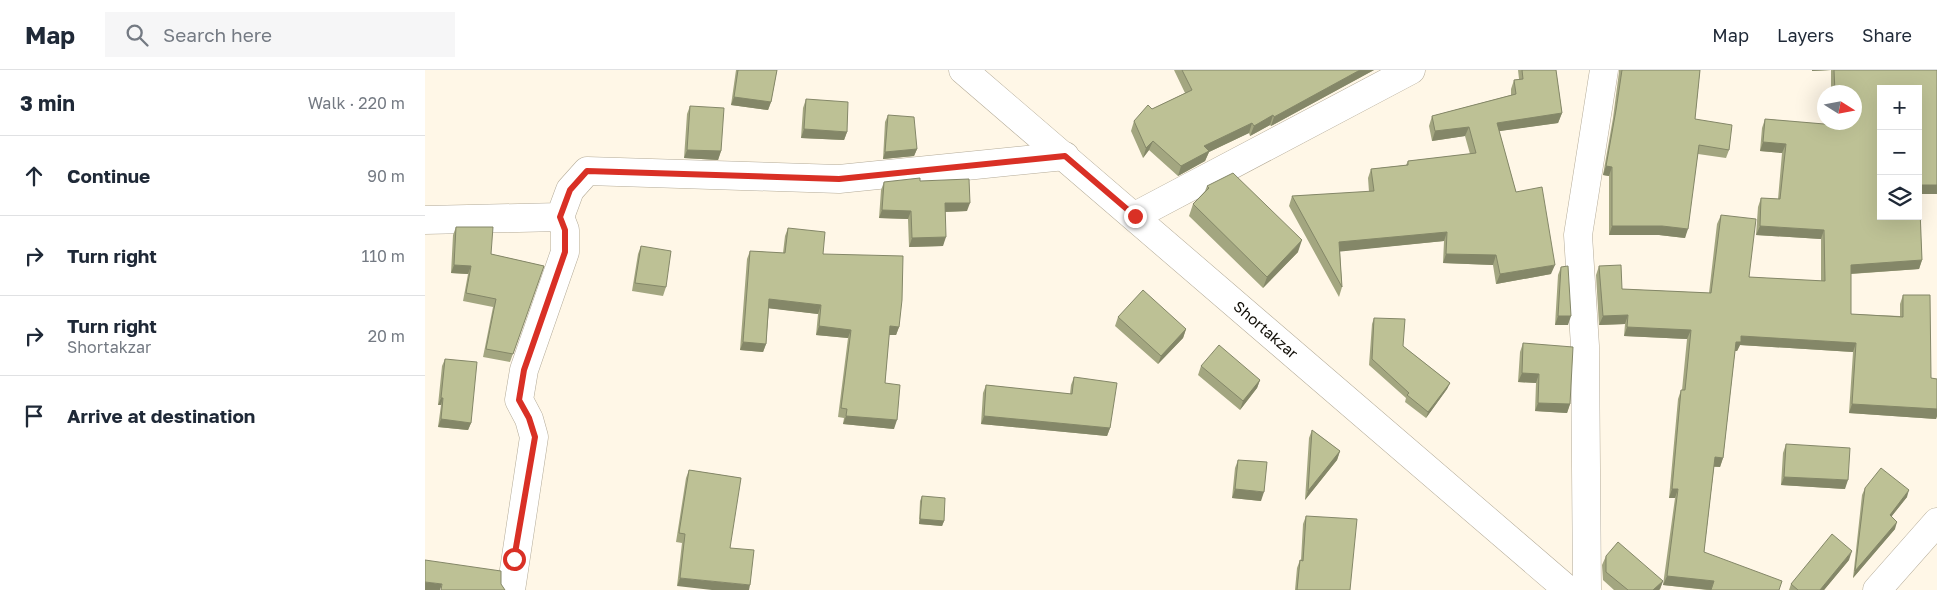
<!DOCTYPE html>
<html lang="en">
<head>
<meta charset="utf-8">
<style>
  :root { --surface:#fff; --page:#f6f6f7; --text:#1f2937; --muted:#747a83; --line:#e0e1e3 }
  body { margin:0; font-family:"Golos Text",sans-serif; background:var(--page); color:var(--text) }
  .controls { position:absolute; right:15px; top:15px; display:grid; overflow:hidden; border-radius:0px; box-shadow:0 5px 20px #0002 }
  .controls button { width:45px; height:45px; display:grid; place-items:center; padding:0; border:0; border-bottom:1px solid var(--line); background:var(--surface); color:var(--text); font:25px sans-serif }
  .compass { position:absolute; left:1392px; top:15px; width:45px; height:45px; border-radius:50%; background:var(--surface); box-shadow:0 5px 20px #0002; rotate:101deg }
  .stop { position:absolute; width:15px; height:15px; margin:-11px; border:4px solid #d93025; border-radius:50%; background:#fff }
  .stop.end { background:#d93025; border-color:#fff; box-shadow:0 1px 5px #0008 }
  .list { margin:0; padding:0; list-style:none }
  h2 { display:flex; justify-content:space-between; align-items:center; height:65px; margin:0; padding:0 20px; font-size:21px }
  h2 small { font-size:16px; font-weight:400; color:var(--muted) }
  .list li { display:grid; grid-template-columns:32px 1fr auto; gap:15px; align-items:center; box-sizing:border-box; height:80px; padding:0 20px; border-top:1px solid var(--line) }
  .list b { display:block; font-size:19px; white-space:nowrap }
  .list p { margin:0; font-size:16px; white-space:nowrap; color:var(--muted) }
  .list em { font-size:16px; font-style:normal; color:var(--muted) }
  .icon { flex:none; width:28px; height:28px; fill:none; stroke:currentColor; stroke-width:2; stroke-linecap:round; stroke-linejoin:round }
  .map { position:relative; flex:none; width:1512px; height:520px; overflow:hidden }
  header { display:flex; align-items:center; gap:30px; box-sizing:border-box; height:70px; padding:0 25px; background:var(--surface); border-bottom:1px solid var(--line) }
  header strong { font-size:24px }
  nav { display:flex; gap:28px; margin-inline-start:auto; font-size:18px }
  .search { width:350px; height:45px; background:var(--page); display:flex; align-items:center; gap:12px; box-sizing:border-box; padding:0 18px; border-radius:0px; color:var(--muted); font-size:19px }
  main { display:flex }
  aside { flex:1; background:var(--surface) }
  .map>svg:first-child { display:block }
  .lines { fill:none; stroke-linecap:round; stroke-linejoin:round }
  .minor-casing { stroke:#b4ab98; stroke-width:29 }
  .tertiary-casing { stroke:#b4ab98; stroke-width:29 }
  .minor { stroke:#fff; stroke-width:28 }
  .tertiary { stroke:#fff; stroke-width:28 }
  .wall { fill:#a3a680 }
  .shaded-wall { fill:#848768 }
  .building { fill:#bdc195; stroke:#848768; fill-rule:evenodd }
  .route { stroke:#d93025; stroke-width:6 }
  .labels { text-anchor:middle; stroke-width:5; stroke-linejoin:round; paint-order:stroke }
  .street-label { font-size:15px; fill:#110e07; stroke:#fff }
</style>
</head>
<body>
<header>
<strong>Map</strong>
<div class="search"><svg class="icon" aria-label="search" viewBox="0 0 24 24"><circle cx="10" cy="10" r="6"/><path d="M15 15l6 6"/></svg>Search here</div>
<nav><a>Map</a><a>Layers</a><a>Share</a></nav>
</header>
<main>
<aside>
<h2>3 min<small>Walk · 220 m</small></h2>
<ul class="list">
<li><svg class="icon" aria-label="ahead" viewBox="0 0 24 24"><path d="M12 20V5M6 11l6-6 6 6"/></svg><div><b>Continue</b></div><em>90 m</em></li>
<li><svg class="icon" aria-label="right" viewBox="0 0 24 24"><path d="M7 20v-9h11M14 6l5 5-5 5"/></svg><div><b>Turn right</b></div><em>110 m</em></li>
<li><svg class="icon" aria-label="right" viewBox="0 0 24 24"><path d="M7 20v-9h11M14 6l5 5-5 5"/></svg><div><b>Turn right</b><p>Shortakzar</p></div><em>20 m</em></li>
<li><svg class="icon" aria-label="arrive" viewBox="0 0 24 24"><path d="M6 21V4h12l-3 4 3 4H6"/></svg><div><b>Arrive at destination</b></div></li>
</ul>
</aside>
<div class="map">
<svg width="1512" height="520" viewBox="0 0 1512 520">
  <rect width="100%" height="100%" fill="#fff7e7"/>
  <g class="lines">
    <!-- minor casing -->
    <g class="minor-casing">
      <path id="minor" d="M710 146 986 0
        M0 150 135 147 145 120 162 101 414 109 640 86
        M86 520 109 367 104 349 94 330 99 300 140 182V160L135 147
        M1162 520 1160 276 1153 165 1179 0
        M1452 520 1512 452"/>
    </g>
    <!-- tertiary casing -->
    <g class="tertiary-casing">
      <g id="tertiary">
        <path id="s1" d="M538 0 1143 520"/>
      </g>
    </g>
    <!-- minor -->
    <use href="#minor" class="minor"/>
    <!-- tertiary -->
    <use href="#tertiary" class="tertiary"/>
  </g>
  <!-- wall -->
  <path class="wall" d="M311 0H352L346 32 343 40 306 35Z
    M749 0H949L846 56 845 55 825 66 824 63 784 82 780 91 753 106 724 80 718 88 706 61 709 51 727 39 760 23Z
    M1093 0H1131L1137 43 1133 53 1074 61 1091 122 1126 204 1071 214 1068 195 1018 193 1019 171 915 181 917 217 914 227 864 136 867 126 944 122 943 108 946 99 981 95 983 91 1045 84 1040 66 1007 71 1004 56 1007 46 1086 25V19L1089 10 1094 9Z
    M1194 0H1275L1270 49 1304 80 1301 88 1273 84 1260 168 1234 165H1184V106L1178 105 1188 48 1194 2Z
    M1387 0H1512V124H1494L1497 190 1494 199 1426 204V244L1475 246V234L1478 225 1506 308 1512 309V346L1511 349 1424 343 1428 282 1315 275 1312 281H1310L1298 388 1295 397H1289L1279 482 1354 520H1282L1238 515 1250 428H1244L1253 329 1256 320H1257L1262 269 1199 266 1200 254 1174 255 1171 205 1174 196 1197 219 1284 223 1292 154 1296 145 1324 207 1396 211V169L1331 165 1333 137 1336 128 1353 129 1357 83 1335 81 1337 58 1340 49 1407 55V52H1430V22H1406V0L1387 1Z
    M381 29 422 62 419 70 376 68 378 38Z
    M265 36 296 81 293 90 259 88 262 44Z
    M463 45 492 79 489 86 458 89 460 52Z
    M495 111 542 141 520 142 518 176 484 177 483 149 454 148 456 120 459 112Z
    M782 116 873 182 838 218 764 146 768 134 780 121Z
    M31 157 66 184 119 196 85 292 58 287 68 237 38 231 43 204 26 203 28 165Z
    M363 158 398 184 474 257 471 265H464L460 313 469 359 418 354 419 348 413 347 423 268 391 265 393 244 344 238 341 274 338 282 315 280 322 189 325 181 358 183 360 166Z
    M216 176 241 217 238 226 207 221 213 184Z
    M1136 197 1143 255H1130L1133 205Z
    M693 247 761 259 758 268 733 294 690 256Z
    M949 248 978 276 1025 313 1022 319 1001 348 980 332 981 328 944 295 947 254Z
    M1098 273 1145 334 1142 343 1110 341 1111 313 1093 312 1095 282Z
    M20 289 46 353 43 360 13 357 16 335H13L17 296Z
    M776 296 835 310 832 318 815 340 773 305Z
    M649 307 685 358 682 366 556 354 558 323 561 315 645 324 646 315Z
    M887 360 915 381 912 390 880 430 884 368Z
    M1361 374 1420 419 1356 415 1358 383Z
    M813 390 836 431 807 428 810 398Z
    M264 400 316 408 252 516 257 473 251 472 261 408Z
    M1440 418 1482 427 1466 447 1470 459 1428 508 1437 425Z
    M497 426 519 451 517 456 494 454 495 431Z
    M881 446 925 520H870L872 498 875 490H876L878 454Z
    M1181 486 1238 511 1235 519 1234 520H1189L1178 510 1177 495Z
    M1424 490 1399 520H1364L1366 514Z"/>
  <!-- shaded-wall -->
  <path class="shaded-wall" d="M935 0H949L846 56 849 47Z
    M1387 0H1406L1387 1Z
    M309 27 346 32 343 40 306 35Z
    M1137 43 1133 53 1068 62 1072 53Z
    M848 45 845 55 825 66 829 56Z
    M827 53 824 63 784 82 780 91 753 106 756 96 779 76Z
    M1044 57 1040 66 1007 71 1010 61Z
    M379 59 422 62 419 70 376 68Z
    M728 71 724 80 718 88 721 78Z
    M1338 72 1361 74 1357 83 1335 81Z
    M492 79 489 86 458 89 460 82Z
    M262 80 296 81 293 90 259 88Z
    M1181 96 1187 97 1184 106 1178 105Z
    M1494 115H1512V124H1493Z
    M520 133H545L542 141 517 142Z
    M457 140 486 141 483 149 454 148Z
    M1187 156H1237L1263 159 1260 168 1234 165H1184Z
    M1335 156 1399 160 1396 169 1331 165Z
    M1022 162 1019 171 911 182 914 172Z
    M521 167 518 176 484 177 487 168Z
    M877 170 873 182 838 218 842 207Z
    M1021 184 1071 185 1068 195 1018 193Z
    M1497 190 1494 199 1422 204 1426 195Z
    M29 195 46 196 43 204 26 203Z
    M1130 195 1126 204 1071 214 1075 204Z
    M344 229 396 235 393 244 341 238Z
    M1203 245 1200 254 1174 255 1178 246Z
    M1133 246H1146L1143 255H1130Z
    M394 256 426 260 423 268 391 265Z
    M465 256 474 257 471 265H462Z
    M1202 257 1266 260 1262 269 1199 266Z
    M761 259 758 268 733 294 736 286Z
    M1316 266 1431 273 1428 282 1315 275 1312 281H1308L1311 272Z
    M318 272 341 274 338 282 315 280Z
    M1097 303 1114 304 1111 313 1093 312Z
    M835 310 832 318 815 340 818 331Z
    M1025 313 1022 319 1001 348 1003 342Z
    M16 328H18L16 335H13Z
    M1113 333 1145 334 1142 343 1110 341Z
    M1427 334 1512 339V346L1511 349 1424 343Z
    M421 346 472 350 469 359 418 354Z
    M559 346 685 358 682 366 556 354Z
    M16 349 46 353 43 360 13 357Z
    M915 381 912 390 880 430 883 421Z
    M1290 387 1298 388 1295 397 1287 396Z
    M1359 407 1423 410 1420 419 1356 415Z
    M810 419 839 422 836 431 807 428Z
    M1247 419H1253L1250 428H1244Z
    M1484 420 1482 427 1462 452 1465 445Z
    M495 449 519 451 517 456 494 454Z
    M1472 452 1470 459 1428 508 1430 501Z
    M1427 481 1424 490 1399 520H1395Z
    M1242 506 1289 511 1286 520 1238 515Z
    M255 508 325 515 324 520H287L252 516Z
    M1238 511 1235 519 1234 520H1228Z
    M0 512 17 514 15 520H0Z"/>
  <!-- building -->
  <path class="building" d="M313 0H352L346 32 309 27Z
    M757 0H935L849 47 848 45 829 56 827 53 779 76 784 81 756 96 728 71 721 78 709 51 723 35 727 39 767 20Z
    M1097 0H1131L1137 43 1072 53 1091 122 1117 117 1130 195 1075 204 1071 185 1021 184 1022 162 914 172 917 217 867 126 949 121 946 99 983 95V91L1051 83 1044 57 1010 61 1007 46 1091 24 1089 10 1098 9Z
    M1197 0H1275L1270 49 1307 55 1304 80 1274 75 1263 159 1237 156H1187V97L1181 96 1191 40Z
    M1409 0H1512V115H1494L1497 190 1426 195V244L1478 247V225H1505L1506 308 1512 309V339L1427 334 1431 273 1316 266V272H1311L1298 388 1290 387 1279 482 1357 511 1354 520H1286L1289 511 1242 506 1253 419H1247L1256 320H1260L1266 260 1202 257 1203 245 1178 246 1174 196 1196 195 1197 219 1286 223 1296 145 1331 149 1324 207 1400 211 1399 160 1335 156 1336 128 1355 129 1361 74 1338 72 1340 49 1411 55 1410 52H1430V22H1410ZM1456 19H1493V146H1456Z
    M381 29 423 32 422 62 379 59Z
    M265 36 299 38 296 81 262 80Z
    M463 45 489 47 492 79 460 82Z
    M808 103 877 170 842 207 768 134 784 118 782 116Z
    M495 108V111L544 109 545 133H520L521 167 487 168 486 141 457 140 459 112Z
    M31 157H68L66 184 119 196 88 284 61 279 71 229 41 223 46 196 29 195Z
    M363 158 400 162 398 184 478 186 477 230 474 257 465 256 460 313 475 315 472 350 421 346 422 339 416 338 426 260 394 256 396 235 344 229 341 274 318 272 325 181 360 183Z
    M216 176 246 181 241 217 210 213Z
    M1143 196 1146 246H1133L1136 197Z
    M718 220 761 259 736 286 693 247Z
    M949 248 980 249 978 276 1025 313 1003 342 982 325 984 323 947 289Z
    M1098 273 1148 277 1145 334 1113 333 1114 304 1097 303Z
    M794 275 835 310 818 331 776 296Z
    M20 289 52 292 46 353 16 349 18 328H16Z
    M649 307 692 313 685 358 559 346 561 315 647 324Z
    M887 360 915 381 883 421Z
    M1361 374 1425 378 1423 410 1359 407Z
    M813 390 842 392 839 422 810 419Z
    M1456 398 1484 420 1465 445 1472 452 1430 501 1440 418Z
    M264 400 316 408 305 478 329 480 325 515 255 508 260 464 254 463Z
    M497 426 520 428 519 451 495 449Z
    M881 446 932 449 925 520H872L875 490 878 491Z
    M1407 464 1427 481 1395 520H1373L1366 514Z
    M1193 472 1238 511 1228 520H1203L1181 502V486Z
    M0 490 76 501V514L80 520H16L17 514 0 512Z"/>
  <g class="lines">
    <!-- route -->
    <path class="route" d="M89 489 110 367 104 348 94 330 99 300 140 182V160L135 147 145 120 162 101 414 109 640 86 710 146"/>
  </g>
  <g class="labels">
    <!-- street labels -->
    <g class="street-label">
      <text dy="5" stroke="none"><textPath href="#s1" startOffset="399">Shortakzar</textPath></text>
    </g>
  </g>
</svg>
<div class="controls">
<button>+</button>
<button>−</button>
<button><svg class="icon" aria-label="layers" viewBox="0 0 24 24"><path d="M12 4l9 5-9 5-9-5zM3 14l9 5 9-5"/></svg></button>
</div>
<svg class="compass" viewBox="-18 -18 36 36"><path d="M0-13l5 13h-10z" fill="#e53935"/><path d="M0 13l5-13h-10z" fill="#747a83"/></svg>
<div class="stop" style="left:89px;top:489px"></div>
<div class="stop end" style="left:710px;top:146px"></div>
</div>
</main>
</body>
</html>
